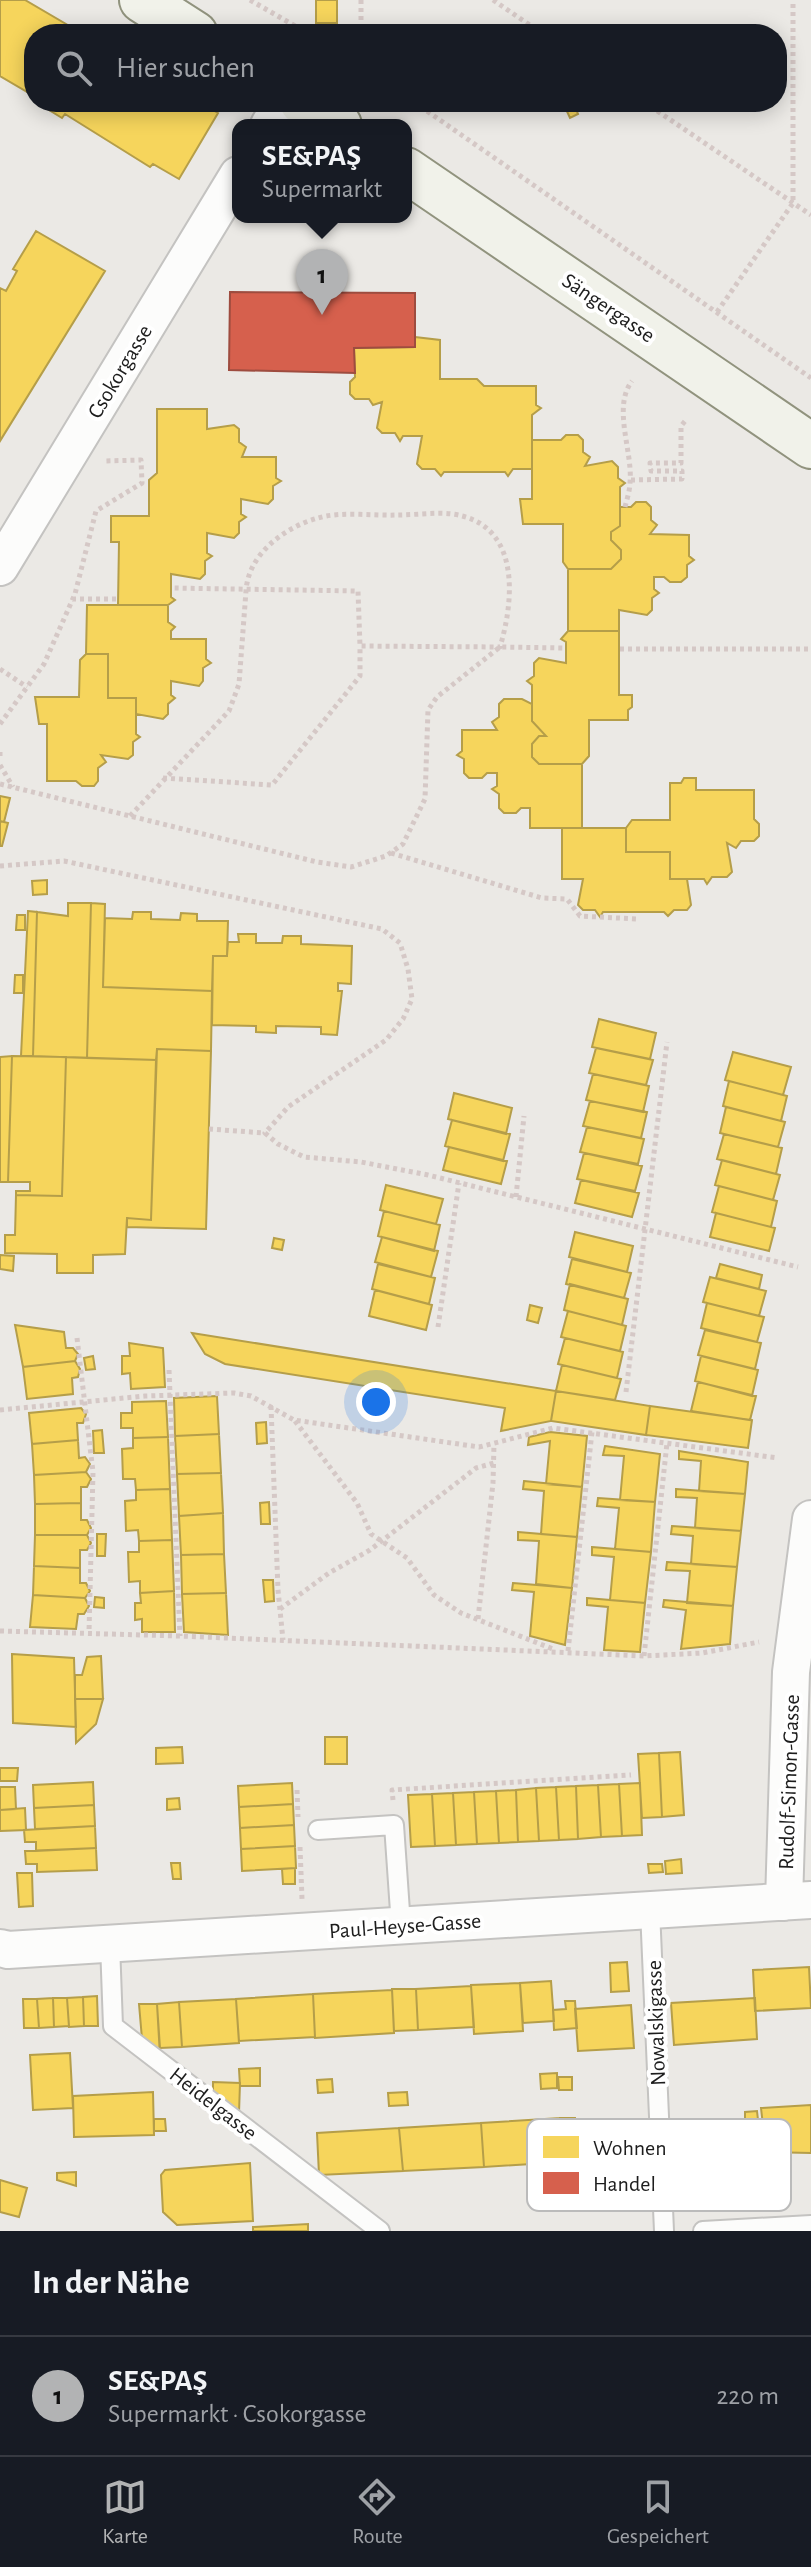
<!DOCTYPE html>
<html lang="de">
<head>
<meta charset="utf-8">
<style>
  :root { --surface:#171b24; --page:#20242c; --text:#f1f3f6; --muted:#9ea1a6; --line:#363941; --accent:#b2b3b4 }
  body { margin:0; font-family:"Alegreya Sans",sans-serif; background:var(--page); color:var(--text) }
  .you { position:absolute; left:376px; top:1402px; width:28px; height:28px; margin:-20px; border:6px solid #fff; border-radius:50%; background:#1a73e8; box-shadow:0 0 0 12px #1a73e833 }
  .badge { display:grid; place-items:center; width:52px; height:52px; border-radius:50%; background:var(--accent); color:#111; font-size:26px; font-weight:700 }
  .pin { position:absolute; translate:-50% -66px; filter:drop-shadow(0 2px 4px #0008) }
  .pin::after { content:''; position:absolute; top:42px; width:28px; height:24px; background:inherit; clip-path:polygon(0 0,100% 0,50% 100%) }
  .popup { position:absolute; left:232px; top:119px; width:180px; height:104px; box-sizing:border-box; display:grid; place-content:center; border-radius:16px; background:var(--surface); filter:drop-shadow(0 2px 6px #0005); font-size:26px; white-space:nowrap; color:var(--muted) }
  .popup b { font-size:30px; color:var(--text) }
  .popup::after { content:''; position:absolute; left:50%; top:100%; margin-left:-16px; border:16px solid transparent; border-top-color:var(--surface) }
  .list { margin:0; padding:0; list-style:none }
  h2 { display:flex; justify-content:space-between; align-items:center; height:104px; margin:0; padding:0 32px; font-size:34px }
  h2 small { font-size:26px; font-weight:400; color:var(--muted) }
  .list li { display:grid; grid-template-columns:52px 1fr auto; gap:24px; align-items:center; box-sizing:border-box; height:120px; padding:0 32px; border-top:2px solid var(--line) }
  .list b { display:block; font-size:30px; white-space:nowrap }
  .list p { margin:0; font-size:26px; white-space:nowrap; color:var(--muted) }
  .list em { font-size:26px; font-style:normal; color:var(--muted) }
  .icon { flex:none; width:44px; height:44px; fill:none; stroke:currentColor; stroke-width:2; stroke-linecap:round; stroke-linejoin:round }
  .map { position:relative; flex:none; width:811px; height:2231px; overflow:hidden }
  .search { position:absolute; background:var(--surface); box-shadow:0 4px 20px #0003; left:24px; right:24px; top:24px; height:88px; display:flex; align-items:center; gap:20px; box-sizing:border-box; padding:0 28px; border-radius:32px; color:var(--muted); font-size:30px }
  .sheet { height:224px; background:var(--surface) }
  nav { display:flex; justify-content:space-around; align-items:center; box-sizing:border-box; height:112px; border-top:2px solid var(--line); background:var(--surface); font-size:22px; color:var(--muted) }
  nav a { display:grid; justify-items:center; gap:4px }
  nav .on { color:var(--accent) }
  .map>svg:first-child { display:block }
  .homes { fill:#f6d55c; stroke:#b59e49; stroke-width:2 }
  .shops { fill:#d6604d; stroke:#9e4c3f; stroke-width:2 }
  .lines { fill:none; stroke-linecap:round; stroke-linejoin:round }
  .lane-casing { stroke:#c4c3c1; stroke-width:22 }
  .street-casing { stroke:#c4c3c1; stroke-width:40 }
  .secondary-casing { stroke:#91937e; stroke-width:48 }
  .path { stroke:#d5c8c6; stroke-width:5; stroke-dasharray:4 4; stroke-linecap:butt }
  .lane { stroke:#fcfcfb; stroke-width:18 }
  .street { stroke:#fcfcfb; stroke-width:36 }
  .secondary { stroke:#f1f2ea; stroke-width:44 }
  .labels { text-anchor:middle; stroke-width:8; stroke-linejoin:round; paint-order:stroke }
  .street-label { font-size:22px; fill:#1d1d1d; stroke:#fff }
  .key { fill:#fff; stroke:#bbb; stroke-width:2 }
  .key-label { font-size:22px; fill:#1d1d1d }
</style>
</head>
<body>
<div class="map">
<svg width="811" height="2231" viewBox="0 0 811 2231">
  <rect width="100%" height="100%" fill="#ebe9e5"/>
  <!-- homes -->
  <path class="homes" d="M0 0H25L83 34H34V96L0 76Z
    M316 0H337V23H316Z
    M36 102H199L218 113 179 179 153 164 150 167 65 114 62 118Z
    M574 104 578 114 570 118 565 107Z
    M36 231 105 271 0 441V288L6 291 17 271 13 269Z
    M415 337 440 340V379H477L484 386H536V405L541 408 532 415V469H513L508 476 505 472H444L441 476 435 469H422L417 464 422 436H403L400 441 395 433H382L377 428 382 402 373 405 369 399H355L350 394V382L355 377 354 348 415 347Z
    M157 409H207V429L234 425 239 429V442L246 447 242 457H276V478L281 481 273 486V499L268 504 241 499V514L246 517 239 522V533L234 538 207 533V553L212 556 205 561V574L200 579 171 574V597L175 600 168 605H118L119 542H111V516H149V480L157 473Z
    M566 435H578L583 440V452L590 457 585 466 612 461 618 467V478L625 483 620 487V526L611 532V540L621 550V559L611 569H568L563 562V524H523L520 499H532V440H561Z
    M636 502H646L651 507V520L657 525 650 534 689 535V556L694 560 687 565V577L681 582H670L664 577H654V589L659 593 652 598V610L647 615 619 610V631H568V569H611L621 559V550L611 540V532L620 526V507H631Z
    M87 605H168V622L175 627 171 631V639H206V659L211 663 203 668V681L199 686 171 681V695L175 698 168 704V714L163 719 136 714V698H108V654H86Z
    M568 631H619V695H632V707L628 710V720H589V756L582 764H539L532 757V744L539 736H546L532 721V685L527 681 534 676V663L539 658 566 663V642L561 639Z
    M86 654H108V698H136V734L140 737 133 742V755L128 759 101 755 106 762 98 768V781L94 786H82L76 781H47V724H39L35 697H79L80 660Z
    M504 699H522L532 704V721L546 736H539L532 744V757L539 764H582V828H530V808H521L516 813H504L499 808V794L492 789 497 786V773H487L482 778H469L464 773V759L457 755 462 751V730H497L492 722 499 717V704Z
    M684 778H696V790H754V819L759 824V836L754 841H741L736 848 727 843 732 872 727 877H712L707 884 704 879H670V852H626V828L632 820H670V783H681Z
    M0 796 10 798 4 822 0 821Z
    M0 821 8 823 2 846H0Z
    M562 828H626V852H670V879H687L691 905 687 910H674L668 916 664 912H603L600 917 595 910H583L578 905 583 879H562Z
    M47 880V894L33 895 32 881Z
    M68 903H91L87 1058 33 1056 37 912 68 916Z
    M91 903 105 904 103 987 212 991 211 1051 157 1049 156 1060 87 1058Z
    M28 911 37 912 33 1056H21Z
    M133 912H151V919L180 920 181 913 197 914V921H228L227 956H213L212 991 103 987 105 918 132 919Z
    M17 915H25V930H16Z
    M238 934H256V943H282L283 936H301V944L352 946 351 984 338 983V991H342L337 1035 321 1034V1027L276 1026V1033L256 1032V1026L212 1025 213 956H227L228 942H239Z
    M15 975H23V993H14Z
    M599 1019 656 1033 650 1059 592 1047Z
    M596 1048 653 1060 646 1085 589 1073Z
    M157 1049 211 1051 206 1229 127 1227V1218L151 1220Z
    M733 1052 791 1067 783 1095 725 1080Z
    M12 1056 8 1182H0V1057Z
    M12 1056 66 1057 62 1196 16 1195V1191H30V1182H8Z
    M66 1057 156 1060 151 1220 127 1218 125 1254 93 1255V1273H57V1254L5 1253V1235H15L16 1195 62 1196Z
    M593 1074 649 1086 643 1112 586 1100Z
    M729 1081 787 1096 781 1121 723 1106Z
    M454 1093 512 1108 506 1134 448 1119Z
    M590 1101 647 1112 641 1138 583 1126Z
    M726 1107 785 1122 778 1147 720 1133Z
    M452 1120 510 1134 503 1161 445 1146Z
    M587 1127 644 1139 638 1164 580 1152Z
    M724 1134 782 1148 776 1174 717 1159Z
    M449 1147 507 1161 501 1184 443 1170Z
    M584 1153 642 1166 635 1191 577 1179Z
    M722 1160 780 1175 773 1200 715 1185Z
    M581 1180 639 1193 632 1217 575 1203Z
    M386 1185 443 1199 436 1224 380 1210Z
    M719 1186 777 1201 771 1227 712 1212Z
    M384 1211 440 1225 434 1251 378 1236Z
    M716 1213 775 1228 769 1251 710 1237Z
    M575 1232 633 1246 627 1272 569 1257Z
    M382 1237 438 1251 431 1277 375 1262Z
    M274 1238 284 1240 282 1250 272 1248Z
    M0 1255 14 1256 13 1271 0 1269Z
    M572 1259 631 1273 624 1298 566 1284Z
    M378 1264 435 1278 429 1304 372 1289Z
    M720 1264 762 1275 759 1289 716 1278Z
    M710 1277 766 1291 759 1316 703 1302Z
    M570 1284 628 1299 622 1325 564 1310Z
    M375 1290 432 1305 426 1330 369 1316Z
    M707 1303 764 1317 757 1342 701 1328Z
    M530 1305 542 1308 538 1323 527 1320Z
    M568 1311 626 1326 620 1351 561 1337Z
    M15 1325 64 1332 66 1348H73L78 1354 75 1361 23 1367Z
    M705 1330 761 1343 755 1369 698 1355Z
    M192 1333 556 1391 551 1421 501 1431 505 1408 225 1364 205 1354Z
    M565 1338 623 1352 617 1378 558 1364Z
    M129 1343 163 1348 165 1387 131 1389 130 1373 122 1374V1356H130Z
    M93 1356 95 1369 86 1370 84 1358Z
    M701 1356 758 1370 752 1396 695 1381Z
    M75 1361 80 1369 78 1377 72 1378 73 1394 27 1399 23 1367Z
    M562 1365 621 1379 615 1400 556 1391Z
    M698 1382 756 1396 750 1420 691 1411Z
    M556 1391 650 1406 646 1435 551 1421Z
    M217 1396 219 1434 175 1436 174 1398Z
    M166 1401 168 1437 133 1438V1428H121V1413H132V1402Z
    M650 1406 752 1420 748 1448 646 1435Z
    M81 1408 86 1414 83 1423H77L78 1440 32 1444 29 1413Z
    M266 1422 267 1443 257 1444 256 1423Z
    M102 1430 104 1453H94L93 1431Z
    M550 1432 587 1436 582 1487 546 1484 550 1441 528 1445 529 1437Z
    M219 1434 221 1473 177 1474 175 1436Z
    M168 1437 170 1489 136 1490 135 1479H123L122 1449 133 1448V1438Z
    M78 1440 79 1458 85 1457 90 1464 86 1472 34 1475 32 1444Z
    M605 1446 660 1454 655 1502 620 1500 624 1456 603 1455Z
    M679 1451 748 1462 745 1494 699 1491 701 1461 679 1459Z
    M86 1472 91 1479 87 1487H81V1503L35 1504 34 1475Z
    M221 1473 223 1513 179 1516 177 1474Z
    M524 1481 582 1487 577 1537 541 1534 544 1491 523 1489Z
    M170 1489 172 1540 139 1541 138 1530 126 1531 125 1501 136 1500V1490Z
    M676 1489 745 1494 741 1531 695 1528 697 1498 676 1497Z
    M598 1498 655 1502 651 1552 615 1549 619 1508 597 1506Z
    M269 1502 270 1524H261L260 1503Z
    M81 1503V1520H87L91 1528 87 1535H35V1504Z
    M223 1513 224 1554 181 1555 179 1516Z
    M672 1526 741 1531 737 1567 691 1564 693 1536 671 1534Z
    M518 1532 577 1537 572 1588 536 1584 539 1541 518 1540Z
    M97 1534H106L105 1556H97Z
    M35 1535H87L91 1543 87 1550H80V1568L34 1566Z
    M172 1540 174 1591 140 1593V1581L129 1582 128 1552H139V1541Z
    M592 1547 651 1552 645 1603 610 1600 614 1557 592 1555Z
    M224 1554 226 1593 182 1594 181 1555Z
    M667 1562 737 1567 733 1606 687 1603 690 1571 666 1570Z
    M34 1566 80 1568V1583H86L90 1591 85 1598 33 1595Z
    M263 1580H273L274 1601 265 1602Z
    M513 1583 572 1588 565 1645 530 1636 534 1592 512 1590Z
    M174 1591 175 1632H142V1619L135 1620V1603H141L140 1593Z
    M226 1593 228 1635 184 1632 182 1594Z
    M33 1595 85 1598 89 1606 84 1614H78L76 1629 30 1627Z
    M95 1597 104 1598V1608L94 1607Z
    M587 1598 645 1603 640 1652 604 1650 608 1607 587 1605Z
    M664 1600 733 1606 730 1644 681 1649 686 1610 663 1607Z
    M12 1654 74 1658 76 1727 13 1723Z
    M101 1656 103 1699H75V1675H82L87 1657Z
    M75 1699H103L96 1724 76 1743Z
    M325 1737H347V1764H325Z
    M182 1747 183 1763 156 1764V1748Z
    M680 1752 684 1815 662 1817 659 1753Z
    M659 1753 662 1817 642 1818 638 1754Z
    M0 1768H18L17 1781H0Z
    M93 1782 94 1805 34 1808 33 1785Z
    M292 1783 293 1804 239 1807 238 1786Z
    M640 1783 642 1835 622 1836 619 1784Z
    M619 1784 622 1836 601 1837 598 1785Z
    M598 1785 601 1837 578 1839 576 1786Z
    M576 1786 578 1839 559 1840 556 1787Z
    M0 1787H15L16 1809 0 1810Z
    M556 1787 559 1840 539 1841 536 1788Z
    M536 1788 539 1841 518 1842 516 1790Z
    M516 1790 518 1842 499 1843 496 1791Z
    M496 1791 499 1843 477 1844 474 1792Z
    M474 1792 477 1844 456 1845 453 1793Z
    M453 1793 456 1845 435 1846 432 1794Z
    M432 1794 435 1846 411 1847 408 1795Z
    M179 1798 180 1809 167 1810V1799Z
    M293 1804 294 1825 240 1828 239 1807Z
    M94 1805 95 1826 35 1829 34 1808Z
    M25 1808 26 1830 0 1831V1810Z
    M294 1825 295 1846 241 1849 240 1828Z
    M95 1826 96 1848 36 1851V1842H25L24 1830Z
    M295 1846 296 1868 242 1871 241 1849Z
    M96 1848 97 1870 37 1872V1864H26L25 1851Z
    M681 1859 682 1873 666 1874 665 1861Z
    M171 1863H180L181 1879H173Z
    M648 1864H662L663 1872 649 1873Z
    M295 1868V1884H283L282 1869Z
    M17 1873H32L33 1906 19 1907Z
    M627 1962 629 1991 611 1992 610 1963Z
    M809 1967 811 2008 755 2011 753 1970Z
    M551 1981 554 2021 523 2023 520 1983Z
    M520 1983 523 2031 474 2034 471 1985Z
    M471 1986 474 2027 418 2030 416 1989Z
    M392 1989H416L418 2030 394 2031Z
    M392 1990 394 2033 315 2038 313 1994Z
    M313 1994 315 2037 239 2041 236 1999Z
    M97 1996 98 2026H84L83 1997Z
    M83 1997 84 2026 69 2027 67 1998Z
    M53 1998H67L69 2026 54 2027Z
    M53 1998 54 2027 39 2028 37 1999Z
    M755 1998 757 2039 674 2045 671 2003Z
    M23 1999H37L39 2028H24Z
    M236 1999 239 2043 182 2047 179 2002Z
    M565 2001H575L577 2028 554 2030 553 2010 566 2009Z
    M179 2002 182 2047 160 2048 157 2004Z
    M139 2004H157L160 2056 142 2039Z
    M631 2005 634 2048 578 2051 575 2009Z
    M70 2053 73 2108 33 2110 30 2055Z
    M260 2068V2086H240L239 2069Z
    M557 2073V2088L541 2089 540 2074Z
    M558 2077H572V2090H559Z
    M332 2079 333 2092 318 2093 317 2080Z
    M213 2082 240 2083 239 2113 213 2097Z
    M153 2092 154 2135 74 2137 73 2096Z
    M407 2092 408 2105 389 2106 388 2093Z
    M811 2105V2153L766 2152 761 2108Z
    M757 2111 758 2120 745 2121V2112Z
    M560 2118H575L576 2134 561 2135Z
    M560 2118 562 2162 484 2167 481 2123Z
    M154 2119H165L166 2131H154Z
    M762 2122 767 2164 709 2169V2161L681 2163 678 2127Z
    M481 2123 484 2167 403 2171 399 2128Z
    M399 2128 403 2171 319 2175 317 2133Z
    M639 2130 642 2173 564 2178 561 2135Z
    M639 2138H651L653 2164H641Z
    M250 2163 253 2221 177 2225 163 2212 161 2175 165 2170Z
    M76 2172V2186L57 2180V2173Z
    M0 2180 27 2188 19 2217 0 2212Z
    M308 2224V2231H253V2227Z"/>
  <!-- shops -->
  <path class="shops" d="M230 292 415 293V347L354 348 355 373 229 370Z"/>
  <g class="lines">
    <!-- lane casing -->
    <g class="lane-casing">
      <path id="lane" d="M318 1830 394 1825 401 1926
        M650 1910 664 2231
        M110 1944 113 2026 380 2231
        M703 2231 811 2225"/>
    </g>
    <!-- street casing -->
    <g class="street-casing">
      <path id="street" d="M269 125 283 102
        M0 567 238 175
        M784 1902 791 1672 811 1519
        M0 1948 8 1950 811 1900"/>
    </g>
    <!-- secondary casing -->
    <g class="secondary-casing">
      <path id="secondary" d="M142 0 195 34
        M302 102 339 125
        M406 170 811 446"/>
    </g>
    <!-- path -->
    <path class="path" d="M250 0 309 34
      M361 0V34
      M493 0 543 34
      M414 102 811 378
      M644 102 811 215
      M717 312 793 203V0
      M631 480 682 479V471H651L650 463H681V426L686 420
      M625 507C627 499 630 490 630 482 633 452 612 407 632 381
      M72 599H118
      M620 649H811
      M0 669 27 687
      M0 724 44 664 75 594 96 511 142 483 141 460 103 461
      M0 752V760
      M0 765 13 787
      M163 778 272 785 360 676V646
      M0 784 317 862 351 867 386 856 403 844 425 799 428 710 437 697 500 647 566 648
      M130 816 229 711 239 684 246 591C248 554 285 527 318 518 341 511 373 516 397 515 415 515 435 512 452 514 520 523 515 597 500 647L360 646 358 591 171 588
      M391 853 542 898 567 899 580 916 637 919
      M0 866 64 861 382 929 400 943 408 969 412 999 403 1019 386 1040 288 1107 265 1133 278 1144 304 1157 361 1162 428 1175 798 1267
      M209 1129 265 1133
      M516 1197 524 1116
      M438 1327 459 1183
      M77 1338 93 1472 89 1632
      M169 1370 180 1636
      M626 1392 667 1042
      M271 1406 278 1590 283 1640
      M0 1410 145 1396 234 1393 251 1396 294 1420 479 1447 553 1428 778 1458
      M295 1421 357 1503 371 1534 407 1558 434 1595 461 1613 553 1649
      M280 1609 329 1573 370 1550 476 1468 494 1463
      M478 1619 493 1483 494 1444
      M0 1631 180 1636 644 1656 702 1653 759 1642
      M568 1651 592 1432
      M644 1656 667 1443
      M297 1790 298 1817
      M393 1800 392 1790 631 1775
      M300 1847 302 1899"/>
    <!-- lane -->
    <use href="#lane" class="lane"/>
    <!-- street -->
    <use href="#street" class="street"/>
    <!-- secondary -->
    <use href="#secondary" class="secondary"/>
  </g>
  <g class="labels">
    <!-- street labels -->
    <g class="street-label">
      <text transform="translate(609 307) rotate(34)" y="8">Sängergasse</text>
      <text transform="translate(119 371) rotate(-59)" y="8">Csokorgasse</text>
      <text transform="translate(788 1782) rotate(-88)" y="8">Rudolf-Simon-Gasse</text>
      <text transform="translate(405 1925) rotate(-4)" y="8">Paul-Heyse-Gasse</text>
      <text transform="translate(655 2023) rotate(-92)" y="8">Nowalskigasse</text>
      <text transform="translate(214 2103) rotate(38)" y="8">Heidelgasse</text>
    </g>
  </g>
  <!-- legend -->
  <rect x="527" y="2119" width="264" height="92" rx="12" class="key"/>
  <rect x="543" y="2136" width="36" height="22" fill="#f6d55c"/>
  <rect x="543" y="2172" width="36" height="22" fill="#d6604d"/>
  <g class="key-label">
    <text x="593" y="2155">Wohnen</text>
    <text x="593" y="2191">Handel</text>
  </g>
</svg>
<div class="you"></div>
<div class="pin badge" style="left:322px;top:315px">1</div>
<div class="popup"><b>SE&amp;PAŞ</b>Supermarkt</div>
<div class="search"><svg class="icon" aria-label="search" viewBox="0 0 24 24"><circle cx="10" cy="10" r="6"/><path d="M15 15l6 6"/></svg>Hier suchen</div>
</div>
<section class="sheet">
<h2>In der Nähe<small></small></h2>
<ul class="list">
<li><span class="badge">1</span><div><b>SE&amp;PAŞ</b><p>Supermarkt · Csokorgasse</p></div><em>220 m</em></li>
</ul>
</section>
<nav>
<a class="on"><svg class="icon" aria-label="map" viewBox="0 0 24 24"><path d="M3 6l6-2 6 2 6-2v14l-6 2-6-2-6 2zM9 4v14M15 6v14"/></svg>Karte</a>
<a><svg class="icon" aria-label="directions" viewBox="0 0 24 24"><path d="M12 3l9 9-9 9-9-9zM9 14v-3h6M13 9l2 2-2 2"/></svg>Route</a>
<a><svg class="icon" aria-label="saved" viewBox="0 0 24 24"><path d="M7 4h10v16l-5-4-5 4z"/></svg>Gespeichert</a>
</nav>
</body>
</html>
